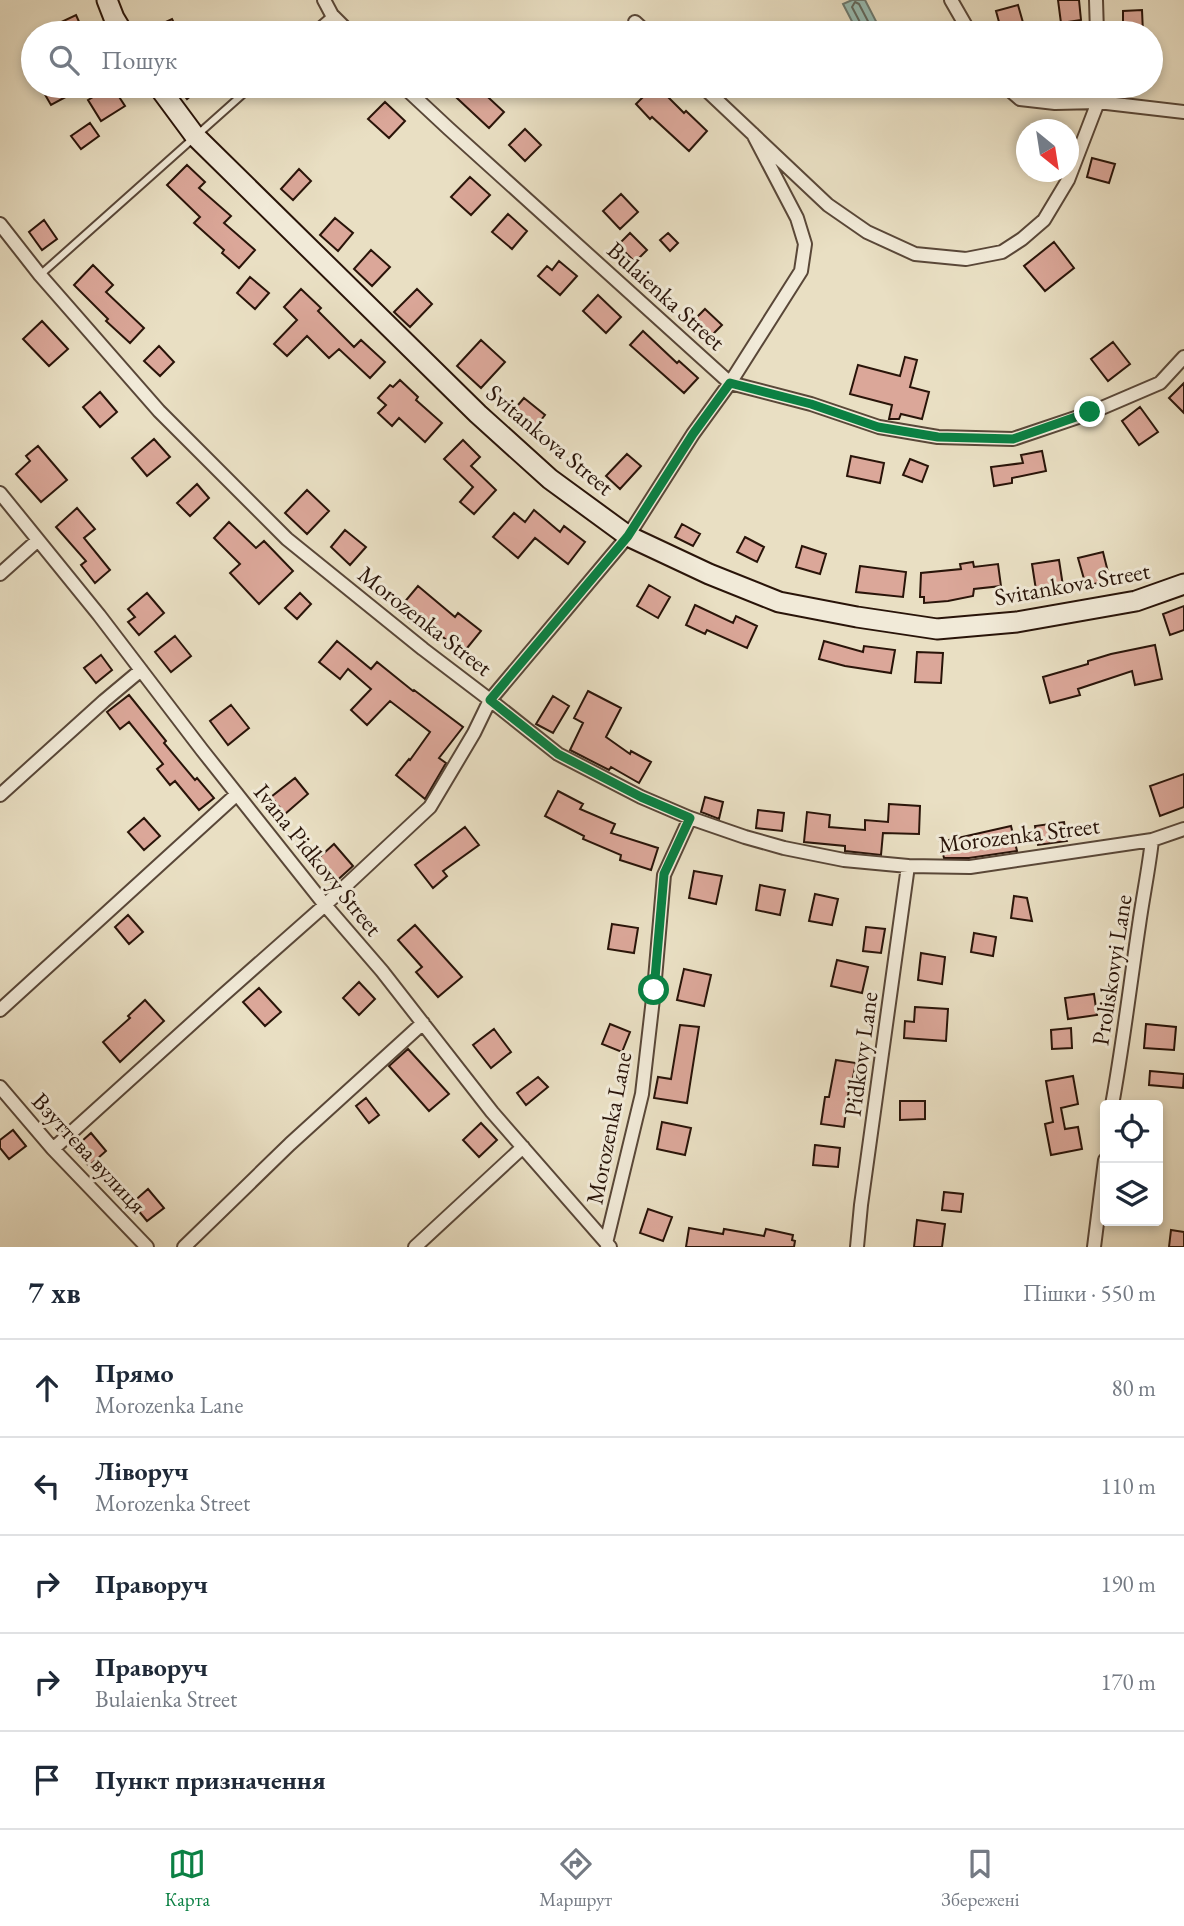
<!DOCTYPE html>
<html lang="uk">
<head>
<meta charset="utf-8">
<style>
  :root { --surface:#fff; --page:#f6f6f7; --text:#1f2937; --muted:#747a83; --line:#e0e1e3; --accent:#0b8043 }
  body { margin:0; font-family:"EB Garamond",serif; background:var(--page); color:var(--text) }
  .controls { position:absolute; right:21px; bottom:21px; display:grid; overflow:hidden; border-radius:7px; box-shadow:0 4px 10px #0003 }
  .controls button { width:63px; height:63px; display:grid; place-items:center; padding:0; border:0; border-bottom:2px solid var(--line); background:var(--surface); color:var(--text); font:35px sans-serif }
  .compass { position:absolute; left:1016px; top:119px; width:63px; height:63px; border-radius:50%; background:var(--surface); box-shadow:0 4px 10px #0003; rotate:150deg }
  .stop { position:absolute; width:21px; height:21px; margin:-16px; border:5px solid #0b8043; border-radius:50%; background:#fff }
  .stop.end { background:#0b8043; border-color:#fff; box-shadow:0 2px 7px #0008 }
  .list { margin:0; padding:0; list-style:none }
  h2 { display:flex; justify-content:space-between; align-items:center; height:91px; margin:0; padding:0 28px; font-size:30px }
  h2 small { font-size:23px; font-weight:400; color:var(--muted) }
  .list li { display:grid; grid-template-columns:46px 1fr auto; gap:21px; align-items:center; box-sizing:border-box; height:98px; padding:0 28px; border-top:2px solid var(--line) }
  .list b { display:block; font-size:26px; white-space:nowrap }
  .list p { margin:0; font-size:23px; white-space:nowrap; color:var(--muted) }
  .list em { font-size:23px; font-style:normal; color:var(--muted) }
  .icon { flex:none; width:38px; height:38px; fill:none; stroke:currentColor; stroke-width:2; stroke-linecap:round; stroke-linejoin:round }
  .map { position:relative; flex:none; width:1184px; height:1247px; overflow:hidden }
  .search { position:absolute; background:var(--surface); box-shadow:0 4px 10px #0003; left:21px; right:21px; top:21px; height:77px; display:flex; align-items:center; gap:18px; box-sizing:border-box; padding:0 24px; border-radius:38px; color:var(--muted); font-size:26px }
  .sheet { height:581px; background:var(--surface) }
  nav { display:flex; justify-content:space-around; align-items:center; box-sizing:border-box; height:98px; border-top:2px solid var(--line); background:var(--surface); font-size:19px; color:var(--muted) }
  nav a { display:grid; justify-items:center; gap:4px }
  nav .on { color:var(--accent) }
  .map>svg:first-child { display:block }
  .water { fill:#97bdb4; stroke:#6b7970; stroke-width:2 }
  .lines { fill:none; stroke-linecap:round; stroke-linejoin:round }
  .shore { stroke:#60685e; stroke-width:2 }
  .building { fill:#dba799; stroke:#291409; stroke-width:2 }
  .lane-casing { stroke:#594738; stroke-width:10 }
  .street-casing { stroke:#594738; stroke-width:16 }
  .secondary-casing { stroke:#291409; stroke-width:23 }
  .lane { stroke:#f1ead8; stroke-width:6 }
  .street { stroke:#f1ead8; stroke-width:12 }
  .secondary { stroke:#f1ead8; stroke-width:19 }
  .route { stroke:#0b8043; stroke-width:9 }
  .labels { text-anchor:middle; stroke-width:6; stroke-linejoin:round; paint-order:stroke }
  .street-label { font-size:24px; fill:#291409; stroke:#f1ead8 }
</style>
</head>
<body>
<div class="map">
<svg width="1184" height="1247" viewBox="0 0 1184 1247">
  <rect width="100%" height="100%" fill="#e9dfc3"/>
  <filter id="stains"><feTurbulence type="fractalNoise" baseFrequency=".00286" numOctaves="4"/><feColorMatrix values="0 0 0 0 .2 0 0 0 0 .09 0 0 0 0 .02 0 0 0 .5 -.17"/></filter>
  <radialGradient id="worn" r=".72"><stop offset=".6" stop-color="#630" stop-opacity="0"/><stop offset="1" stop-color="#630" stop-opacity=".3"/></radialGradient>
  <!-- water -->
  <path class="water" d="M852 0H865L880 29 872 33H858L843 4Z"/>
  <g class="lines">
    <!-- shore -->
    <path class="shore" d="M864 33 863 28 852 7 855 2 859 4 871 27V33"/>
  </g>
  <!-- building -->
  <path class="building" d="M1058 0H1079L1081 20 1061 23Z
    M1018 5 1026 33H1002L996 11Z
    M1142 10 1143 33H1123V11Z
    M76 15 84 33H38Z
    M172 19 179 33H142Z
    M40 86H86L51 105Z
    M112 86 125 106 101 121 88 100Z
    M177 86H203L187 99Z
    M444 86H476L504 112 489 128Z
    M654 86H657L684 113 686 111 707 131 689 151 652 117 650 119 636 104Z
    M385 102 405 121 389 138 368 119Z
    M90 123 99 136 81 149 71 136Z
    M525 129 541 145 525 161 509 145Z
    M1092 158 1115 164 1109 183 1087 177Z
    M187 165 205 182 199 188 231 216 224 223 255 250 239 268 222 253 224 250 194 223 200 217 167 185Z
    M299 169 311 181 293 200 281 189Z
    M470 177 490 195 471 215 451 197Z
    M621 194 638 212 620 229 603 211Z
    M508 214 527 231 512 249 492 232Z
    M335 218 353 233 338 251 320 235Z
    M44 220 57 239 42 250 29 232Z
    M630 233 647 250 635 262 618 245Z
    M668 233 678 243 670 251 660 240Z
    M1054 242 1074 268 1045 291 1024 266Z
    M371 250 390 267 372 286 354 269Z
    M559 261 577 276 560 295 538 276 547 266 552 270Z
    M93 265 113 285 106 292 144 328 130 343 106 321 108 319 74 285Z
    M250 277 269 293 255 309 237 293Z
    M301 289 321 308 318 311 354 347 361 340 385 362 370 378 339 349 329 358 307 336 287 356 274 344 297 320 284 307Z
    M417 289 432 304 410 327 394 312Z
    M598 295 621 317 606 333 583 311Z
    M705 309 722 325 711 336 694 320Z
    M42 321 68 349 49 366 23 339Z
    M643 331 677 363 679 361 698 378 684 393 630 345Z
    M481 340 505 362 481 388 457 366Z
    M1113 342 1130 364 1108 381 1091 359Z
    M159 346 174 362 160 376 144 361Z
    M905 357 917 360 910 387 929 392 922 419 901 414 899 419H889L892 405 850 394 858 365 900 376Z
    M400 380 418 397 416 400 442 423 425 442 399 418 392 426 378 413 386 405 378 398 390 385 393 387Z
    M1184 383V413L1169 398Z
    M100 392 117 412 100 427 83 407Z
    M524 398 545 415 533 430 512 412Z
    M1140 407 1158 432 1139 445 1122 421Z
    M154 439 170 457 147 476 132 458Z
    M463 440 480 457 471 466 496 490 474 514 460 502 473 487 444 459Z
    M38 446 67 480 41 502 16 474 30 461 26 456Z
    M1042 451 1046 471 1012 478V483L994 486 991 467 1023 463 1021 455Z
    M627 454 641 466 620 489 606 476Z
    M851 456 884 463 880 483 847 476Z
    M910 459 928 466 922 482 903 475Z
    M197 484 209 498 190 516 177 503Z
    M307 490 329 511 307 534 285 513Z
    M77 508 95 529 84 538 110 570 95 583 81 565 86 561 56 527Z
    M534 510 560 532 564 526 585 542 568 564 535 538 518 558 493 537 514 513 525 522Z
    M229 522 256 548 264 541 293 571 259 604 230 573 240 564 214 538Z
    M682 524 700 534 693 546 675 537Z
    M345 530 366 547 350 565 331 547Z
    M745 537 764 547 757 562 737 552Z
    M802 546 826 554 820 574 796 567Z
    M1103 552 1110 580 1086 586 1078 558Z
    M1059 560 1063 586 1036 590 1032 564Z
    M973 562 974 567 998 564 1001 586 974 589 973 596 948 601 924 603V597H920L921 573 961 569 960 564Z
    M860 566 906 572 903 597 856 592Z
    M649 585 670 597 658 618 637 606Z
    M418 586 455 617 458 613 481 631 463 653 425 623 420 629 397 611Z
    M147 593 164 613 139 635 128 622 135 617 128 609Z
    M300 593 311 604 297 619 285 608Z
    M695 605 733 623 736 616 757 626 747 648 707 630 705 634 686 625Z
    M1184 606V630L1170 635 1163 614Z
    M175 636 191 656 171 672 155 652Z
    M337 641 371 669 377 662 413 691 414 690 463 727 439 758 446 763 425 799 396 775 409 759 410 760 430 732 390 701 367 725 351 710 371 689 348 669 340 679 319 662Z
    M824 641 863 652 864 646 895 650 891 673 845 666 819 659Z
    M1155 645 1162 679 1135 685 1132 671 1078 689 1080 695 1050 703 1043 677 1088 664V661L1111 654Z
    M917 652 943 653 941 683 915 682Z
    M101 655 112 670 96 683 84 668Z
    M588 691 621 708 606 737 630 754 631 751 651 762 639 783 611 767 609 770 570 750 583 723 574 718Z
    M129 695 166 741 164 743 195 780 197 778 214 798 199 810 175 781 170 785 157 769 163 764 129 722 120 729 107 712Z
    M553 696 569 706 553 733 536 724Z
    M231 705 249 728 228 745 210 721Z
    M1184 774V807L1160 816 1150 786Z
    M295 778 308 794 285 814 271 797Z
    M558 791 583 804 580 809 615 824 611 833 658 848 651 870 620 860 621 855 583 839 584 836 545 816Z
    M705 797 723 802 719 819 701 812Z
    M889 804 920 806 919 834 883 833 881 855 845 851V846L804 842 807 812 830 815 829 827 865 830V820L888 822Z
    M758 810 784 813 782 831 756 828Z
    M144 818 160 836 144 850 128 832Z
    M1064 822 1067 841 1038 845 1035 826Z
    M1011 826 1017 851 969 858H944L940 842Z
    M465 827 479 845 443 871 447 876 433 888 415 865Z
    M334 844 353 866 333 884 313 863Z
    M694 871 722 876 716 904 689 898Z
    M760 885 785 890 780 915 756 910Z
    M815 894 838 899 832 925 809 921Z
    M1014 896 1027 898 1032 921 1011 918Z
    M128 915 143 932 129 944 115 927Z
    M612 924 638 928 634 953 608 949Z
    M415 925 462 977 438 997 416 972 422 967 398 940Z
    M866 927 885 929 881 953 863 951Z
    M974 933 996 937 993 956 971 952Z
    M921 953 945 957 942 984 918 980Z
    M837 960 868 967 862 993 831 986Z
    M684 969 711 975 704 1006 677 1000Z
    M359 982 375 999 359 1015 343 998Z
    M259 988 281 1012 265 1026 243 1002Z
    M1094 994 1097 1015 1068 1019 1065 998Z
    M145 1000 164 1021 120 1062 103 1042 130 1018 128 1016Z
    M915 1007 948 1009 946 1041 904 1038 905 1021 914 1022Z
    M610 1024 630 1032 622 1052 602 1044Z
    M1146 1024 1176 1027 1174 1050 1144 1048Z
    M680 1025 699 1027 687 1103 654 1098 658 1077 671 1079Z
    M1071 1028 1072 1048 1052 1049 1051 1030Z
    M494 1029 511 1052 491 1068 473 1045Z
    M408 1049 449 1094 429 1111 389 1066Z
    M836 1060 856 1063 852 1082 850 1081 844 1127 821 1124 825 1097H829Z
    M1150 1071 1184 1074 1183 1088 1149 1085Z
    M1073 1076 1078 1104 1061 1108 1065 1129 1078 1127 1082 1149 1051 1155 1045 1124 1053 1122 1046 1081Z
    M538 1077 548 1087 526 1105 517 1093Z
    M366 1098 379 1115 369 1123 356 1106Z
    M900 1101H925V1119L900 1120Z
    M662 1122 691 1128 685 1155 657 1149Z
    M481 1123 497 1140 479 1157 463 1140Z
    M13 1130 26 1146 9 1159 0 1148V1140Z
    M91 1133 106 1151 89 1166 73 1149Z
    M815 1145 840 1148 838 1167 813 1165Z
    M148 1189 164 1208 147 1221 132 1203Z
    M944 1192 963 1194 961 1212 942 1210Z
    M648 1209 672 1217 663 1241 640 1233Z
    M917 1220 945 1224 942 1247H914Z
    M689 1228 723 1234 724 1229 764 1236 766 1229 793 1235 792 1240 795 1241 794 1247H686Z
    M1171 1230 1184 1232V1247H1169Z"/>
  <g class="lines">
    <!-- lane casing -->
    <g class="lane-casing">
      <path id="lane" d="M311 33 332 15
        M40 275 252 86"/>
    </g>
    <!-- street casing -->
    <g class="street-casing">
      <path id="street" d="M324 0 332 15 350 33
        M951 0 970 33
        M1096 0 1097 33
        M635 22 647 33
        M403 86 448 128 730 383 811 404 879 427 938 437 1013 439 1090 413 1160 383 1184 357
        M702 86 828 205 867 232 915 254 966 259 1002 252 1022 239 1044 220 1068 180 1098 102V86
        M1005 86 1020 99 1055 103 1098 102 1184 112
        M0 224 40 275 159 411 287 539 423 649 490 700 558 754 641 797 690 818 745 837 784 848 844 860 908 866 970 867 1152 840 1184 829
        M0 493 99 615 202 750 325 905 382 971 492 1112 610 1247
        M0 574 38 540
        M0 795 104 701 141 670
        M0 1010 237 794
        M0 1087 53 1149 147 1247
        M1112 1105C1123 1045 1130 985 1139 925 1143 896 1149 868 1152 840
        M53 1149 221 997 325 905 430 807 474 733 490 700 628 536 693 434 730 383 801 271 805 244 797 218 753 134
        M606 1243 642 1094 654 990 664 875 690 818
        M184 1247 290 1144 423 1023
        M415 1247 523 1147
        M857 1247 861 1205 908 866
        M1094 1247 1105 1160"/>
    </g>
    <!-- secondary casing -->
    <g class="secondary-casing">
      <path id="secondary" d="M107 0 114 18 123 33
        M158 86 195 136 478 414 550 479 628 536 709 574 779 602 857 617 937 629 1017 622 1136 601 1184 584"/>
    </g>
    <!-- lane -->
    <use href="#lane" class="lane"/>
    <!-- street -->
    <use href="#street" class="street"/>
    <!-- secondary -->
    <use href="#secondary" class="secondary"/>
  </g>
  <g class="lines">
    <!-- route -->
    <path class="route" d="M654 990 664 874 690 818 641 797 558 754 490 700 628 536 693 434 730 383 811 404 878 427 938 437 1013 439 1090 412"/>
  </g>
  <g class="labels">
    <!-- street labels -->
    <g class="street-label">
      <text transform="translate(666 296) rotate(42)" y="8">Bulaienka Street</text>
      <text transform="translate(550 440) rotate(40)" y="8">Svitankova Street</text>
      <text transform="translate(1072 584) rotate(-10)" y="8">Svitankova Street</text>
      <text transform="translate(425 621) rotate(38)" y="8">Morozenka Street</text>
      <text transform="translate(1019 835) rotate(-7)" y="8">Morozenka Street</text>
      <text transform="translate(318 860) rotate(51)" y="8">Ivana Pidkovy Street</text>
      <text transform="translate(1112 970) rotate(-81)" y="8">Proliskovyi Lane</text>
      <text transform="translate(861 1054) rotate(-82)" y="8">Pidkovy Lane</text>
      <text transform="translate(609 1128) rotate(-79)" y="8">Morozenka Lane</text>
      <text transform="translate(89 1153) rotate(47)" y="8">Взуттєва вулиця</text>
    </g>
  </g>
  <rect width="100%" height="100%" filter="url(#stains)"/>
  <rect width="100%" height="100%" fill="url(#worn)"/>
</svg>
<div class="controls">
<button><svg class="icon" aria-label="locate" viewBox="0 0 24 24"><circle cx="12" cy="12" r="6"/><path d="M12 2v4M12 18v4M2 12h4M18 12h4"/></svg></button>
<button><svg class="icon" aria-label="layers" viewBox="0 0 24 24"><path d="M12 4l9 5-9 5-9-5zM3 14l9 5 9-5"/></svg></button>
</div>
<svg class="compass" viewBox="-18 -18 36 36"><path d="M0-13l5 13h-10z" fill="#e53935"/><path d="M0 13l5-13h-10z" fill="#747a83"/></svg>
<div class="stop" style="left:654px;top:990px"></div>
<div class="stop end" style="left:1090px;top:412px"></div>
<div class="search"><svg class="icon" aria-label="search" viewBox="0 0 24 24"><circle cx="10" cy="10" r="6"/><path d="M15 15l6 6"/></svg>Пошук</div>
</div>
<section class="sheet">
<h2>7 хв<small>Пішки · 550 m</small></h2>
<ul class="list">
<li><svg class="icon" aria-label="ahead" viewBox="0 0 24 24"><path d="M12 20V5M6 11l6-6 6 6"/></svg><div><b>Прямо</b><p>Morozenka Lane</p></div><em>80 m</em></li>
<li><svg class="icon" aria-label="left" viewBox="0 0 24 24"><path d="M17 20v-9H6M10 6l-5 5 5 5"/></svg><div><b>Ліворуч</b><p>Morozenka Street</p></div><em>110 m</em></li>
<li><svg class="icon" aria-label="right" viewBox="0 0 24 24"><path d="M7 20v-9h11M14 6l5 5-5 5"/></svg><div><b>Праворуч</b></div><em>190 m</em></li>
<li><svg class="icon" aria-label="right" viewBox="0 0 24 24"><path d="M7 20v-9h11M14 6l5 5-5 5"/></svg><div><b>Праворуч</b><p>Bulaienka Street</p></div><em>170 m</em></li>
<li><svg class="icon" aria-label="arrive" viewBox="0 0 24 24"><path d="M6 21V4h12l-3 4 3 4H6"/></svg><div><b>Пункт призначення</b></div></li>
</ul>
</section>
<nav>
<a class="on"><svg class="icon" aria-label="map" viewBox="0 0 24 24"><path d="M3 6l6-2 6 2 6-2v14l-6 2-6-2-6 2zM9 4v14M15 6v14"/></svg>Карта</a>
<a><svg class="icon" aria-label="directions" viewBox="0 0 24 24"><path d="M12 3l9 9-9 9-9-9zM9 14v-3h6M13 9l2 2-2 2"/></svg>Маршрут</a>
<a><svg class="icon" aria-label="saved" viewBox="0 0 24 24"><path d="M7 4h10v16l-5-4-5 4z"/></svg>Збережені</a>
</nav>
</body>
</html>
